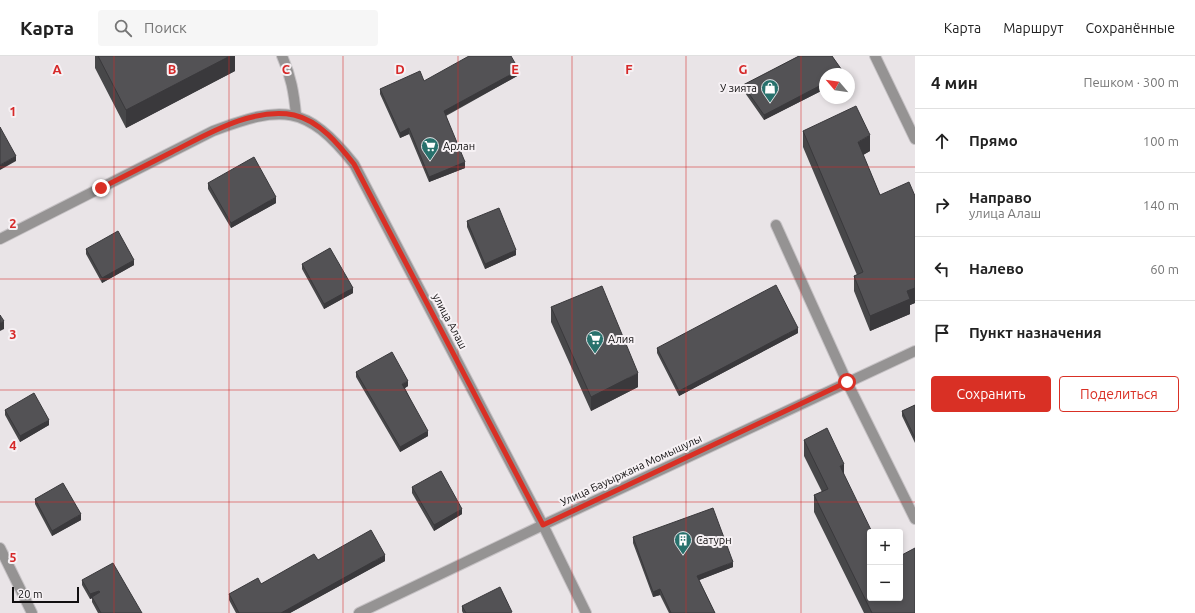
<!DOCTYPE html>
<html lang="ru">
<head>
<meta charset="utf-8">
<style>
  :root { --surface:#fff; --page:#f6f6f6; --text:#222; --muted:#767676; --line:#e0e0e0; --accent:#d93025 }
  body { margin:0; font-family:Ubuntu,sans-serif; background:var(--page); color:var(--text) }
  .controls { position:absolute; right:12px; bottom:12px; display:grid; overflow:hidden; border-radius:4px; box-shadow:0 2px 6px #0003 }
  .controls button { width:36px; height:36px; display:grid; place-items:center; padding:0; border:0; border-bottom:1px solid var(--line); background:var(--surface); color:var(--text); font:20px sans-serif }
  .compass { position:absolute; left:819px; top:12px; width:36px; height:36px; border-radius:50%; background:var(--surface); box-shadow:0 2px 6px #0003; rotate:299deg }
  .scale { position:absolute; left:12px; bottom:10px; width:67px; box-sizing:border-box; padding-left:4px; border:2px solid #110f10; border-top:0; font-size:11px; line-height:14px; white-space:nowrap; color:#110f10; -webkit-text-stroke:3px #f6f1f4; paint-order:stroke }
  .stop { position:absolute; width:12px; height:12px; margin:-9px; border:3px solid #d93025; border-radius:50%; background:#fff }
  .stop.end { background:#d93025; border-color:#fff; box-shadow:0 1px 4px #0008 }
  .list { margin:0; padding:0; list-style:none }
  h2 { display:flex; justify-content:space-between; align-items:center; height:52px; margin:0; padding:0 16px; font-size:17px }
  h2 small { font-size:13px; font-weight:400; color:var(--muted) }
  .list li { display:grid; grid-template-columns:26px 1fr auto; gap:12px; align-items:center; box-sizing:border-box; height:64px; padding:0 16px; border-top:1px solid var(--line) }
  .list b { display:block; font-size:15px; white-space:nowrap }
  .list p { margin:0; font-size:13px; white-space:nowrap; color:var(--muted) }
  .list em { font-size:13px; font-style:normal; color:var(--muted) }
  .actions { display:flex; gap:8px; padding:12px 16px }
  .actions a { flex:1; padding:9px 0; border:1px solid var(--accent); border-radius:4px; text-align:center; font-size:14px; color:var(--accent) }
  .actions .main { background:var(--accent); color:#fff }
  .icon { flex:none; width:22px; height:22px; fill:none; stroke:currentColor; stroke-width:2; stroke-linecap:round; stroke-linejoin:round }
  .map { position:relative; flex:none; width:915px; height:557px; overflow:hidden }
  header { display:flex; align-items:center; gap:24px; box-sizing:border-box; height:56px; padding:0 20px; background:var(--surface); border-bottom:1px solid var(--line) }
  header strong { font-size:19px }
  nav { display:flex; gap:22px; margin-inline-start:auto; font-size:14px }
  .search { width:280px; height:36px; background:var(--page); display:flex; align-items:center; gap:10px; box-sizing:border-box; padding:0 14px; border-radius:4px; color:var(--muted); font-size:15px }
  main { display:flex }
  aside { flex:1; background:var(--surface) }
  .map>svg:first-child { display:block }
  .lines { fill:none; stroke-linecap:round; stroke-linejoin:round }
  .service-casing { stroke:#c6c2c5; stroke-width:12 }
  .minor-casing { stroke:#c6c2c5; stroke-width:12 }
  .tertiary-casing { stroke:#c6c2c5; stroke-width:12 }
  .service { stroke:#959393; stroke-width:10 }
  .minor { stroke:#959393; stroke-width:10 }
  .tertiary { stroke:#959393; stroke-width:10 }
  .wall { fill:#474749 }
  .shaded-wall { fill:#3a393c }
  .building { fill:#535255; stroke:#3a393c }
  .route { stroke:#d93025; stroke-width:5 }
  .grid { fill:none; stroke:#d62828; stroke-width:1; stroke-opacity:0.55 }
  .labels { text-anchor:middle; stroke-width:4; stroke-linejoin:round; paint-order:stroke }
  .poi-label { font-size:11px; fill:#110f10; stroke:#f6f1f4; text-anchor:start }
  .street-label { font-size:11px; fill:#110f10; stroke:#f6f1f4 }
  .grid-label { font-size:13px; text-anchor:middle; font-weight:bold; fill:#d62828; stroke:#f6f1f4; stroke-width:4; stroke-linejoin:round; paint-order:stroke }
</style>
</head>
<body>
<header>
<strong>Карта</strong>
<div class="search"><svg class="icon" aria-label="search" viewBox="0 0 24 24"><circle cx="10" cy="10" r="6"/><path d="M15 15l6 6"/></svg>Поиск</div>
<nav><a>Карта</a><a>Маршрут</a><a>Сохранённые</a></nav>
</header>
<main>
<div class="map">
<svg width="915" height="557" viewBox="0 0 915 557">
  <rect width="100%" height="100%" fill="#e9e4e7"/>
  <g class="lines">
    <!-- service casing -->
    <g class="service-casing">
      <path id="service" d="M776 169 847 326 915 463"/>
    </g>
    <!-- minor casing -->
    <g class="minor-casing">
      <path id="minor" d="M282 0C291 20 294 37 296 59
        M875 0 915 83
        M0 492 32 557
        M359 557 543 469 586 557"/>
    </g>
    <!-- tertiary casing -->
    <g class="tertiary-casing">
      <path id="tertiary" d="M0 183 213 75C282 49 306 48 354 108L543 469 915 295"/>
    </g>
    <!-- service -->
    <use href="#service" class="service"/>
    <!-- minor -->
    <use href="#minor" class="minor"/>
    <!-- tertiary -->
    <use href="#tertiary" class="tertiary"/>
  </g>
  <!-- wall -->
  <path class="wall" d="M95 0H235V15L126 72 95 12Z
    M799 0H832L844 18H825V33L764 64 743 34V29Z
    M519 19 446 60 465 112 429 126 409 78 400 82 380 38V33L424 25Z
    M803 75 870 95 863 99 880 139 915 140V247L910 249V258L870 275 854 235V220L857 219 803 91Z
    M208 127 276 147 231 172 208 133Z
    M467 165 516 199 485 213 467 171Z
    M86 193 134 209 102 227 86 198Z
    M302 208 353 237 324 253 302 213Z
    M551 251 638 331 591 355 551 266Z
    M798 277 679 340 657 297V292Z
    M356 316 408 330 405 332 428 380 400 396 356 321Z
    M915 349V387L902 360V355Z
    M5 354 49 369 20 386 5 359Z
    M804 384 844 419 870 542 915 557H864L814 456V439L822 436 804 400Z
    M412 431 462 458 434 475 412 437Z
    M35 443 81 464 52 480 35 448Z
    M633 481 733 511 699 524 715 557H669L660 539 653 541 633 487Z
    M318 504 385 505 290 557H236L229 544V538L261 528Z
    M82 524 142 557H98L92 546V542L90 543 82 529Z
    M462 550 512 557H463L462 555Z"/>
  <!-- shaded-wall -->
  <path class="shaded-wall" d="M230 0H235V15L126 72V54Z
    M519 14V19L444 60V55Z
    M825 27V33L764 64V59Z
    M409 72V78L400 82V77Z
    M870 79V95L858 102V86Z
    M16 100V105L0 114V109Z
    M465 106V112L429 126V121Z
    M276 141V147L231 172V167Z
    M516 194V199L485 213V208Z
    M134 204V209L102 227V222Z
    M353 232V237L324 253V248Z
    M915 232V247L910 249V258L870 275V260L907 235Z
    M4 265V273L0 275V267Z
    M798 272V277L679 340V335Z
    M638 317V331L591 355V341Z
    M408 325V330L402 334V328Z
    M49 364V369L20 386V380Z
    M428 375V380L400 396V391Z
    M844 408V424L840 410Z
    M462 453V458L434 475V469Z
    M81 458V464L52 480V475Z
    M385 499V505L290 557H281Z
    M733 506V511L697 525V520Z
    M660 533V539L653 541V536Z
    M99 535V540L90 543V538Z"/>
  <!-- building -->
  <path class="building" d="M98 0H230L126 54Z
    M469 0H511L519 14 444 55 465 106 429 121 409 72 400 77 380 33 420 15 424 25Z
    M799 0H832L844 17 843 18H825V27L764 59 743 29Z
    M856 50 870 79 858 86 880 139 909 126 915 140V232L907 235 910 243 870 260 854 220 863 216 803 75Z
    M0 71 16 100 0 109Z
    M254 101 276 141 231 167 208 127Z
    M499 152 516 194 485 208 467 165Z
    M118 175 134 204 102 222 86 193Z
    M330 192 353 232 324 248 302 208Z
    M776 229 798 272 679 335 657 292Z
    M602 230 638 317 591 341 551 251Z
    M0 259 4 265 0 267Z
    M392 296 408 325 402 328 428 375 400 391 356 316Z
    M34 337 49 364 20 380 5 354Z
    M915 349V382L902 355Z
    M827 372 844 408 840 410 872 476H870V542H900V500L915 492V557H872L814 439 828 433 804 384Z
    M441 415 462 453 434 469 412 431Z
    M63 427 81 458 52 475 35 443Z
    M713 452 733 506 697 520 715 557H671L660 533 653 536 633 481Z
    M371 474 385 499 281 557H239L229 538 258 522 261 528 314 498 318 504Z
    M113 507 142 557H101L92 541 100 536 99 535 90 538 82 524Z
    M500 531 512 556 510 557H466L462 550Z"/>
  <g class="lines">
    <!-- route -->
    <path class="route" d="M101 132C125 120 148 108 172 96 208 78 252 51 294 59 320 65 339 89 354 108L543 469 847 326"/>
  </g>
  <!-- grid -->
  <path class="grid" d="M114 0V557M229 0V557M343 0V557M458 0V557M572 0V557M686 0V557M801 0V557M0 111H915M0 223H915M0 334H915M0 446H915"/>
  <!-- icons -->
  <defs>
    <g id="shop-pin" transform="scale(0.9)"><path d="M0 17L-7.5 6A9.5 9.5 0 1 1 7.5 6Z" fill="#28716c" stroke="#f6f1f4"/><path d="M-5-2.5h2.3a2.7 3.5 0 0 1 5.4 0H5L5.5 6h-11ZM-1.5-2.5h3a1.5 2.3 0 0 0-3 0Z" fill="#fff"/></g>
    <g id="supermarket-pin" transform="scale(0.9)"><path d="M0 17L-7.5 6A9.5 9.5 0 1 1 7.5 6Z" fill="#28716c" stroke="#f6f1f4"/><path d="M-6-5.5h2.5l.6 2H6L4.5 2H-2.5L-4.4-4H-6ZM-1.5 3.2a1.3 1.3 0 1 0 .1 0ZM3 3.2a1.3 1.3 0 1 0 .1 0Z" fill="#fff"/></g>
    <g id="building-pin" transform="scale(0.9)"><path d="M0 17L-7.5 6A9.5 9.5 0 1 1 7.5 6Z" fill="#28716c" stroke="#f6f1f4"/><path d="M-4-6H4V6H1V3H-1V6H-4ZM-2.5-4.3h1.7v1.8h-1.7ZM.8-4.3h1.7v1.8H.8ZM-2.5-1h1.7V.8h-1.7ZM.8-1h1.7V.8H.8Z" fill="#fff"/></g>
  </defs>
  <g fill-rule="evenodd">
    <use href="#shop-pin" x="770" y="32"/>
    <use href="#supermarket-pin" x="430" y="90"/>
    <use href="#supermarket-pin" x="595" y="283"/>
    <use href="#building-pin" x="683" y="484"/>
  </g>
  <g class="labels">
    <!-- poi labels -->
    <g class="poi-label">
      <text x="757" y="36" text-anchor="end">У зията</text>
      <text x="443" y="94">Арлан</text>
      <text x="608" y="287">Алия</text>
      <text x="696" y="488">Сатурн</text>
    </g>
    <!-- street labels -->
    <g class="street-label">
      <text transform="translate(450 265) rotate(62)" y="4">улица Алаш</text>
      <text transform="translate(631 414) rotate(-25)" y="4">Улица Бауыржана Момышулы</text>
    </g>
  </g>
  <g class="grid-label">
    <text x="57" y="18">A</text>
    <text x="172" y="18">B</text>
    <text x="286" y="18">C</text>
    <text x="400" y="18">D</text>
    <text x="515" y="18">E</text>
    <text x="629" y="18">F</text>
    <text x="743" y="18">G</text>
    <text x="13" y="60">1</text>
    <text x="13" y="172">2</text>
    <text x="13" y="283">3</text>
    <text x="13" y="394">4</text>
    <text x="13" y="506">5</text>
  </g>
</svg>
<div class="controls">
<button>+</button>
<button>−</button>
</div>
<svg class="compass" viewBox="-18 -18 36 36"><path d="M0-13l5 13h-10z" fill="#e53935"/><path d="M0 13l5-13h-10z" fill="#767676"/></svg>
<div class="scale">20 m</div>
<div class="stop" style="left:847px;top:326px"></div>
<div class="stop end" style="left:101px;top:132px"></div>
</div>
<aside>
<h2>4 мин<small>Пешком · 300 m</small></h2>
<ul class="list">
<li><svg class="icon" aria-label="ahead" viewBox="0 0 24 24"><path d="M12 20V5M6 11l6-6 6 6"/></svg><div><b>Прямо</b></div><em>100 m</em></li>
<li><svg class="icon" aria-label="right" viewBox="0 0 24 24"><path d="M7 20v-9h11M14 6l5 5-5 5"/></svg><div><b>Направо</b><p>улица Алаш</p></div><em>140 m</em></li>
<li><svg class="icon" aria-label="left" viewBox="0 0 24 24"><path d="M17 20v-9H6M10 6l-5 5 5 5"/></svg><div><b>Налево</b></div><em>60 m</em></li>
<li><svg class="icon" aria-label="arrive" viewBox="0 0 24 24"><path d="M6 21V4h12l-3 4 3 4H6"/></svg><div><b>Пункт назначения</b></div></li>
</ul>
<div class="actions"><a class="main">Сохранить</a><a>Поделиться</a></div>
</aside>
</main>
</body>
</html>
